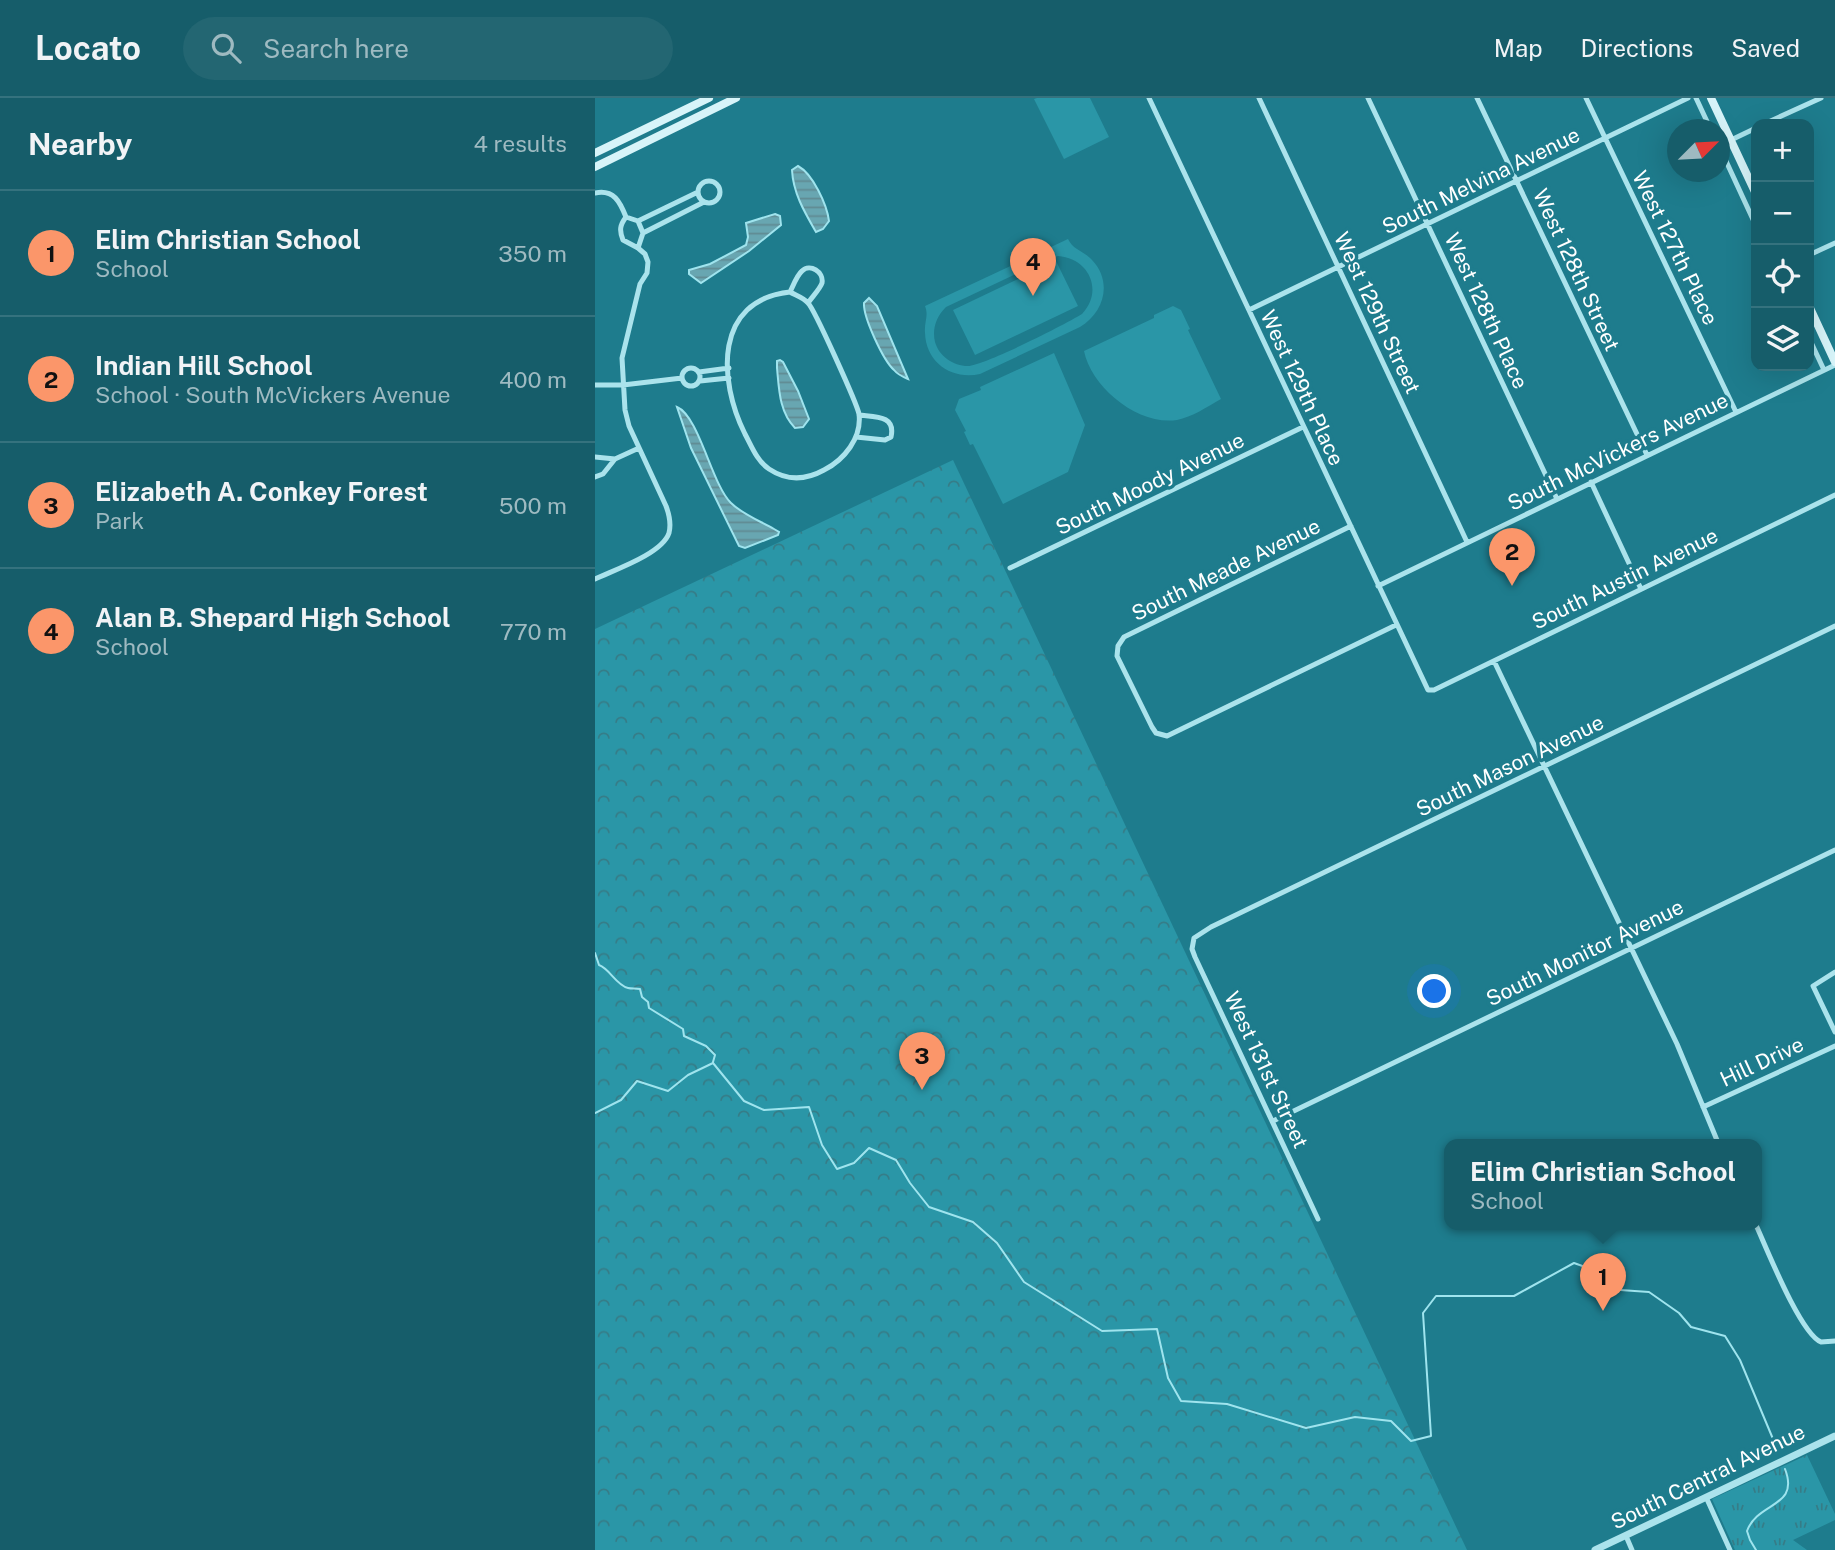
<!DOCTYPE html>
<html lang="en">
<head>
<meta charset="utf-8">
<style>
  :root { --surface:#165d6a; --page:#236672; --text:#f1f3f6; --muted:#9ebac1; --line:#35727e; --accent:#fb966a }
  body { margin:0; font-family:"Public Sans",sans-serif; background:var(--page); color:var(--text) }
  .controls { position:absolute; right:21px; top:21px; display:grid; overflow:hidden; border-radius:14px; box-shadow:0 7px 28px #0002 }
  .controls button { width:63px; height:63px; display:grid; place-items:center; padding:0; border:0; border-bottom:2px solid var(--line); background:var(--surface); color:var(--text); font:35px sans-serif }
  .compass { position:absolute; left:1072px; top:21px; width:63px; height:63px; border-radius:50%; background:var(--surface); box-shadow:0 7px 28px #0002; rotate:66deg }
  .you { position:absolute; left:840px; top:894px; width:24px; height:24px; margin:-18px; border:5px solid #fff; border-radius:50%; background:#1a73e8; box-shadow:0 0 0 10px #1a73e833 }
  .badge { display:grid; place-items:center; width:46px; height:46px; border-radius:50%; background:var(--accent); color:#111; font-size:23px; font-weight:700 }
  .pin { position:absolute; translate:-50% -58px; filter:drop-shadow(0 2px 4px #0008) }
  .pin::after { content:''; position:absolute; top:37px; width:24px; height:21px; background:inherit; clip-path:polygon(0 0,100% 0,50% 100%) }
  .popup { position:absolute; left:849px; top:1041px; width:318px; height:91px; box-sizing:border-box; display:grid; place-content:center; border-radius:14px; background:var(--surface); filter:drop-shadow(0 2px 5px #0005); font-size:23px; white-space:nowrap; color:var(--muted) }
  .popup b { font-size:26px; color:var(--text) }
  .popup::after { content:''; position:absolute; left:50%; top:100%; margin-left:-14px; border:14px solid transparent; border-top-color:var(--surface) }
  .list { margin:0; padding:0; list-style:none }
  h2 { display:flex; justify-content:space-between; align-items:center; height:91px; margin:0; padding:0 28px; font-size:30px }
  h2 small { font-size:23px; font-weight:400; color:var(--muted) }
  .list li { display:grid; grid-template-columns:46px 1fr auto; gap:21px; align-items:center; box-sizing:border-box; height:126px; padding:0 28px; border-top:2px solid var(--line) }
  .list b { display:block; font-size:26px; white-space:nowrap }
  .list p { margin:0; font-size:23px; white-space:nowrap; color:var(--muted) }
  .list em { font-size:23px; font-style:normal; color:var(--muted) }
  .icon { flex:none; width:38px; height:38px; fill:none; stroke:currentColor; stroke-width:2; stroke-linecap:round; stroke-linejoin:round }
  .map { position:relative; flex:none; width:1240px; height:1452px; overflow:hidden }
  header { display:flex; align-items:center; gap:42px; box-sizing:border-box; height:98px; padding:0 35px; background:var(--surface); border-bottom:2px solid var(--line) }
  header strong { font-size:33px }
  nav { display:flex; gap:38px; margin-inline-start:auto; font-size:24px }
  .search { width:490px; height:63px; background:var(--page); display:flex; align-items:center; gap:18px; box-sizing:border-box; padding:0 24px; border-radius:38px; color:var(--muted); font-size:26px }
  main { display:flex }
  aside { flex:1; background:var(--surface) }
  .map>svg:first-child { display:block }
  .grass { fill:url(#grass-tufts) }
  .park { fill:url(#park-crowns) }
  .pitch { fill:#2a96a7; fill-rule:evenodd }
  .water { fill:url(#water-rules); stroke:#9fe4ee; stroke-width:2 }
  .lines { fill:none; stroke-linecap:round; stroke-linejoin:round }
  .stream { stroke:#9fe4ee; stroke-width:2 }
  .minor { stroke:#abe3ec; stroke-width:5 }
  .tertiary { stroke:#abe3ec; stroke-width:7 }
  .secondary { stroke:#d7f4f9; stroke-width:8 }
  .labels { text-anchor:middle; stroke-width:7; stroke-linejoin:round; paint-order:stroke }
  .street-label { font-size:21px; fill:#fff; stroke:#1e7c8d }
</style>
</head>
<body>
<header>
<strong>Locato</strong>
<div class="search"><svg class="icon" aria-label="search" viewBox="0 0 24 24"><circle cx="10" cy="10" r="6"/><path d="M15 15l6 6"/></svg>Search here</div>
<nav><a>Map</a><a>Directions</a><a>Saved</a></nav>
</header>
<main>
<aside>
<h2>Nearby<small>4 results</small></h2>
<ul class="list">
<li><span class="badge">1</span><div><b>Elim Christian School</b><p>School</p></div><em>350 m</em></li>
<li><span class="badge">2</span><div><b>Indian Hill School</b><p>School · South McVickers Avenue</p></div><em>400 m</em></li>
<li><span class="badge">3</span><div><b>Elizabeth A. Conkey Forest</b><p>Park</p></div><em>500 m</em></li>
<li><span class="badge">4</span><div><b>Alan B. Shepard High School</b><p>School</p></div><em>770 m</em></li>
</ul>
</aside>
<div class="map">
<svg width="1240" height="1452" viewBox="0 0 1240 1452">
  <defs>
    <pattern id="grass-tufts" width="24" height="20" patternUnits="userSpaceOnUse" patternTransform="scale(1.75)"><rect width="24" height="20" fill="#2a96a7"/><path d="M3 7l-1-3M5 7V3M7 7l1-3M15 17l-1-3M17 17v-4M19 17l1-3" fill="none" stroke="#367c87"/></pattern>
    <pattern id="park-crowns" width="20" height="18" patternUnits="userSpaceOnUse" patternTransform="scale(1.75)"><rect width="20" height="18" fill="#2a96a7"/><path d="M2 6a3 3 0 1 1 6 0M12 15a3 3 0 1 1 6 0" fill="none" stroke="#367c87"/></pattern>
    <pattern id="water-rules" width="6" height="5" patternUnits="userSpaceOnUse" patternTransform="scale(1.75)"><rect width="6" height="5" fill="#68a6b1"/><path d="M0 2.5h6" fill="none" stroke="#608b93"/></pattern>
  </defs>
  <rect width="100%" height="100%" fill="#1e7c8d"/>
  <!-- grass -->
  <path class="grass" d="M1212 1357 1240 1416V1422L1198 1442 1212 1452H1140L1117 1401Z"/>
  <!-- park -->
  <path class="park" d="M358 362 872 1452H0V531Z"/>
  <!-- pitch -->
  <path class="pitch" d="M442 0H495L514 39 469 61 439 1Z
    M473 141C478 152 489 153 497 162 518 184 509 215 485 229L385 276C357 282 331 265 330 235 329 224 334 218 330 208ZM463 158C494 160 509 193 487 216 469 227 390 267 373 268 358 268 344 258 340 244 337 231 341 219 351 209L453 161Z
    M461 163 483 208 380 257 358 212Z
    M578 208 586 212 595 231 593 232 626 301C612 309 597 319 582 322 543 328 496 289 489 253L559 220V217Z
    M459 255 490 327 473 374 408 406 378 346 375 347 369 334 371 333 360 312 364 301 386 292 385 289Z"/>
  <!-- water -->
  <path class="water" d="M203 68C218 76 232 107 234 123L228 131 221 134C210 115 198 95 197 72Z
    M180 116 185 118 186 127 154 153 106 185 94 176V172L115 166 151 147 153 139 151 125Z
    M274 200 282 208 313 281C308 279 303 277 299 272 288 262 268 219 269 205Z
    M185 262 188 264 203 293 214 321 208 329 200 330C184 314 184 290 182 270V263Z
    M82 309C104 318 117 387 136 405 147 416 165 423 179 431L184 434 183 437 150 450 144 448 96 350Z"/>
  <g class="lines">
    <!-- stream -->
    <path class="stream" d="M0 855 4 867C15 871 21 887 33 890 37 891 41 890 45 891L47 899 53 904 54 910 88 931 89 938 111 948 120 957 118 964
      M0 1015 26 1002 42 983 73 993 93 977 118 965 149 1003 169 1012 214 1009 227 1047 242 1071 259 1065 274 1050 301 1062 315 1085 334 1109 378 1124 402 1145 429 1184 507 1233 562 1231 573 1280 586 1303 632 1306 711 1330 760 1319 796 1323 816 1343 836 1338 828 1215 841 1198H919L979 1165 993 1170 1000 1186 1011 1191 1054 1194 1084 1215 1096 1229 1130 1238 1145 1262 1183 1353
      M1161 1452 1155 1442 1152 1433C1163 1403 1205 1410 1190 1371"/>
    <!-- minor -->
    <path class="minor" d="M554 0 833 592H839L1240 397
      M664 0 872 444
      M773 0 962 401
      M882 0 1052 357
      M991 0 1141 314
      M1101 0 1116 32
      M1169 26 1226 0
      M1136 42 1161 30
      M1125 50 1161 128
      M103 94a11 11 0 1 1 22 0a11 11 0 1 1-22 0Z
      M0 95C19 91 25 104 31 119
      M43 123 103 94
      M48 135 109 104
      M1214 157 1240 145
      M195 194C200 197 209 200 213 205 220 212 262 306 264 316 267 340 249 362 229 372 211 382 192 383 174 371 162 363 157 349 150 336 123 282 119 202 195 194Z
      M195 194C198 188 202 177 207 173 215 165 229 174 227 185 225 191 217 199 213 205
      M654 212 1093 0
      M1214 240 1229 272
      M87 279a9 9 0 1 1 18 0a9 9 0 1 1-18 0Z
      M104 274 134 270
      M105 283 134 280
      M0 287H28L87 280
      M261 339 290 342 296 339C301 317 280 319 264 317
      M0 359 20 361
      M0 379 8 376 20 361 44 350
      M996 384 1046 491
      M756 428 529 539 523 548 522 558 557 629 561 635 572 638 801 527
      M415 470 708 329
      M0 481C19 472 67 456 74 435 76 427 74 416 71 408L34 328 30 312 27 260 45 186 52 175 53 164 50 156 43 150 28 142C24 132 25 127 31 119L43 123 48 135 43 150
      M783 488 1240 267
      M899 563 1082 946 1124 1047
      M1240 874 1218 888 1240 934
      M1108 1009 1240 948
      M678 1023 1240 752
      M723 1121 600 859 597 851 599 840 616 829 1240 528
      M1161 1127C1172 1151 1205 1235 1226 1244L1240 1243
      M1111 1399 1135 1452
      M1031 1438 1037 1452"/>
    <!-- tertiary -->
    <path class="tertiary" d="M1000 1452 1240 1338"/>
    <!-- secondary -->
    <path class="secondary" d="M1116 0 1161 96
      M0 55 114 0
      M0 69 141 0
      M1214 208 1240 264"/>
  </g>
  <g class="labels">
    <!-- street labels -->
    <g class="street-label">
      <text transform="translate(886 83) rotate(-26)" y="7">South Melvina Avenue</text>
      <text transform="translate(1080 150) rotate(64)" y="7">West 127th Place</text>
      <text transform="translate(981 172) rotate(65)" y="7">West 128th Street</text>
      <text transform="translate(891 213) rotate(65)" y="7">West 128th Place</text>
      <text transform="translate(782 215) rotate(65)" y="7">West 129th Street</text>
      <text transform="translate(707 290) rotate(65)" y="7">West 129th Place</text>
      <text transform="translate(1023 354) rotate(-26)" y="7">South McVickers Avenue</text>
      <text transform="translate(555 386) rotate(-26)" y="7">South Moody Avenue</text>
      <text transform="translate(631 472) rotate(-26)" y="7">South Meade Avenue</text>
      <text transform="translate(1030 481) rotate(-26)" y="7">South Austin Avenue</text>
      <text transform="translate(915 668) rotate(-26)" y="7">South Mason Avenue</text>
      <text transform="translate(990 855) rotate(-26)" y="7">South Monitor Avenue</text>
      <text transform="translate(1167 964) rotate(-25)" y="7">Hill Drive</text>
      <text transform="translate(671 972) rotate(65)" y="7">West 131st Street</text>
      <text transform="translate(1113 1379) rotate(-26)" y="7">South Central Avenue</text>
    </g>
  </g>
</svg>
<div class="controls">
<button>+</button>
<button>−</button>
<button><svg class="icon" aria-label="locate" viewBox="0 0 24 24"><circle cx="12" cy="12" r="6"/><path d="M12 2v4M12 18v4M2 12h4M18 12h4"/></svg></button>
<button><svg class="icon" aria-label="layers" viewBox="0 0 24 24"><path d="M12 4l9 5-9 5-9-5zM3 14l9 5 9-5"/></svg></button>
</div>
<svg class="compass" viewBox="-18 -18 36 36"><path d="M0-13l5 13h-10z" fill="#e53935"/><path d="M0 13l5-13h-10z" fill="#9ebac1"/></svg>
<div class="you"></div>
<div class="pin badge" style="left:1008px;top:1213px">1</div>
<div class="popup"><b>Elim Christian School</b>School</div>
<div class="pin badge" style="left:917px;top:488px">2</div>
<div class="pin badge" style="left:327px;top:992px">3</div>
<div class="pin badge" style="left:438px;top:198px">4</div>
</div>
</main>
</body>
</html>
